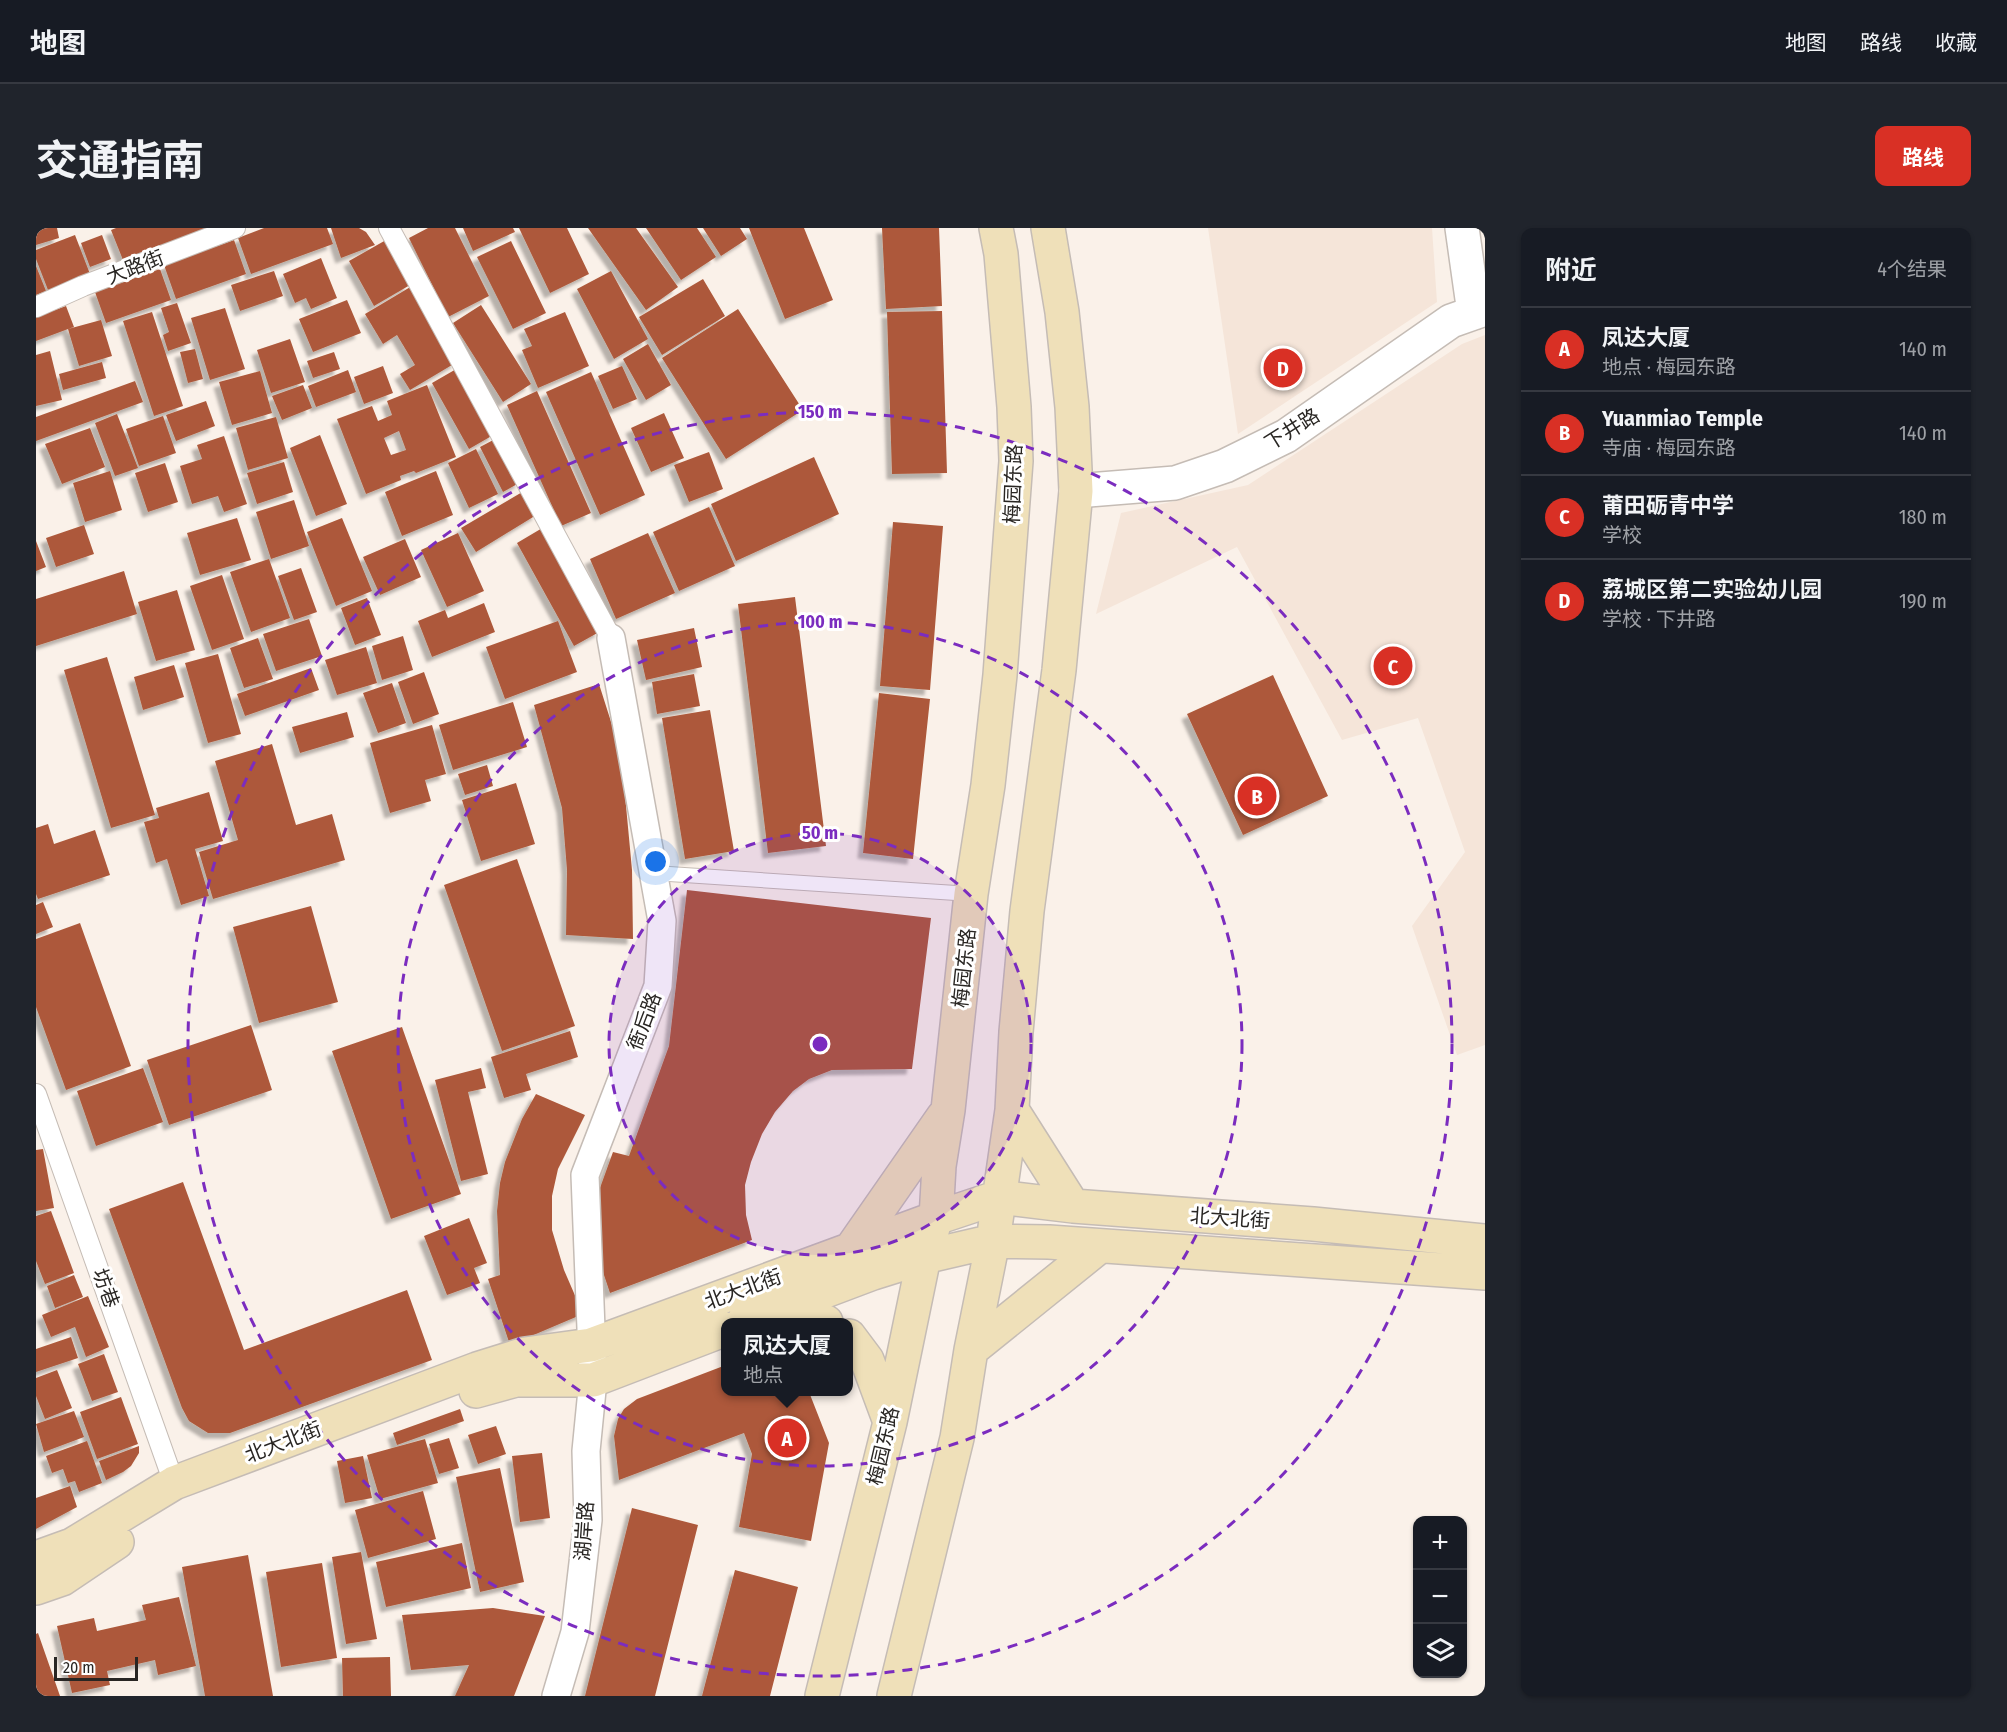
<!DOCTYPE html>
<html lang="zh">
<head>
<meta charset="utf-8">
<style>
  :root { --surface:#171b24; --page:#20242c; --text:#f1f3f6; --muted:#9ea1a6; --line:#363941; --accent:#d93025 }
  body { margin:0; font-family:"Fira Sans Condensed","Noto Sans SC",sans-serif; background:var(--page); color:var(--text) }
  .controls { position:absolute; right:18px; bottom:18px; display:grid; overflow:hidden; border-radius:12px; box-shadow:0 2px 4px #0004 }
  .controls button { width:54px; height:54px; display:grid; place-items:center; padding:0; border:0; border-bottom:2px solid var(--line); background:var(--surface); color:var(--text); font:30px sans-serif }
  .scale { position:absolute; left:18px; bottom:15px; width:84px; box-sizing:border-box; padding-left:6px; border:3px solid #292623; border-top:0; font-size:16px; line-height:21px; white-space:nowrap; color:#292623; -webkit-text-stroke:4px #fff; paint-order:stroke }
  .you { position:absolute; left:620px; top:634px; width:21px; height:21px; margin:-15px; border:4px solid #fff; border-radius:50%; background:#1a73e8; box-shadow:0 0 0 9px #1a73e833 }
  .badge { display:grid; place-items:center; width:39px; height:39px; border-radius:50%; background:var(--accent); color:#fff; font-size:20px; font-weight:700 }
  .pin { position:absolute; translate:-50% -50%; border:3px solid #fff; box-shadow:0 2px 6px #0006 }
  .popup { position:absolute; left:685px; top:1090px; width:132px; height:78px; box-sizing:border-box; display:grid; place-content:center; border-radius:12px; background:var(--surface); filter:drop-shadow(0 2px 4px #0005); font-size:20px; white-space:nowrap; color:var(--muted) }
  .popup b { font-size:22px; color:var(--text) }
  .popup::after { content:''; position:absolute; left:50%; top:100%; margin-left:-12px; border:12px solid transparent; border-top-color:var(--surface) }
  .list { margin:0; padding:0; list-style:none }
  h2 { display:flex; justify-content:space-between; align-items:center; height:78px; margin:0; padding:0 24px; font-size:26px }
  h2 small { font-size:20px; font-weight:400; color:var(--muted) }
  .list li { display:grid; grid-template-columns:39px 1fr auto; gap:18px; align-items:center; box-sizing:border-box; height:84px; padding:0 24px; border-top:2px solid var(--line) }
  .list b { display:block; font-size:22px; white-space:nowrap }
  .list p { margin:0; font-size:20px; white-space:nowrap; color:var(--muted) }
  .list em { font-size:20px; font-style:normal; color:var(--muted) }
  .icon { flex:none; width:33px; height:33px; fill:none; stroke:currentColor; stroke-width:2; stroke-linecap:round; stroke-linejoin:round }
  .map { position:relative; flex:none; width:1449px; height:1468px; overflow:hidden; border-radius:12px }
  header { display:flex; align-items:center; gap:36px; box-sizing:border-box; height:84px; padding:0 30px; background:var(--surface); border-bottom:2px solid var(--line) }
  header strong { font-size:28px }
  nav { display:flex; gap:33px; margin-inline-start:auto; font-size:21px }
  .intro { display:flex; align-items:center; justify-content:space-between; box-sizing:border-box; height:144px; padding:0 36px }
  h1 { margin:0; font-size:42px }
  .button { padding:15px 27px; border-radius:12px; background:var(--accent); color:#fff; font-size:21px; font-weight:700 }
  main { display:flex; gap:36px; padding:0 36px }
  aside { flex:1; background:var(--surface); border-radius:12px; box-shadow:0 2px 4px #0004 }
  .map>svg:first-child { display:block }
  .built { fill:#f5e5d9 }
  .building { fill:#ad593a; fill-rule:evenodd; filter:url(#shadow) }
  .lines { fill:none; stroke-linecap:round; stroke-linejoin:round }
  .service-casing { stroke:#c5bcb5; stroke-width:16 }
  .pedestrian-casing { stroke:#c5bcb5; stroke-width:22 }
  .minor-casing { stroke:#c5bcb5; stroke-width:30 }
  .tertiary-casing { stroke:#c5bcb5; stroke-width:36 }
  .secondary-casing { stroke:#c5bcb5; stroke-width:36 }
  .service { stroke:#fff; stroke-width:14 }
  .pedestrian { stroke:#fff; stroke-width:20 }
  .minor { stroke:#fff; stroke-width:27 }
  .tertiary { stroke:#fff; stroke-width:33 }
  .secondary { stroke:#efe0b9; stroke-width:33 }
  .ring { fill:none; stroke:#7b2cbf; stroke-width:3; stroke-dasharray:10 8 }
  .labels { text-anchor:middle; stroke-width:6; stroke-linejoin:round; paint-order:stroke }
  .street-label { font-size:20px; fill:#292623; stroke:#fff }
  .centre { fill:#7b2cbf; stroke:#fff; stroke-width:3 }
  .ring-label { font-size:18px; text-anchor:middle; font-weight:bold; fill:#7b2cbf; stroke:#fff; stroke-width:6; stroke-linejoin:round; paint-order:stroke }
</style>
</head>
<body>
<header>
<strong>地图</strong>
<nav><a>地图</a><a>路线</a><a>收藏</a></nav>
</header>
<div class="intro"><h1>交通指南</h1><a class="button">路线</a></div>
<main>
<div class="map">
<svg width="1449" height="1468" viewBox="0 0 1449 1468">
  <defs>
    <filter id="shadow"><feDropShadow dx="-5.5" dy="5.5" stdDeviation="1.5" flood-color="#0004"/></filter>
  </defs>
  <rect width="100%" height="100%" fill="#faf1e9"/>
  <!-- built -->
  <path class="built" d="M1172 0H1396L1401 74 1202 206Z
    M1449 107V817L1421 827 1376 698 1429 624 1382 490 1306 512 1201 319 1060 386 1085 285 1212 257 1426 116Z"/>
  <!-- building -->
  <path class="building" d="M0 0H21L23 10 0 17Z
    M80 0H189L89 37 75 2Z
    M228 0H291L297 16 215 46 202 10Z
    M295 0H323L330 4 339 17 305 30Z
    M392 0H419L453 68 412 89 373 10Z
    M427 0H477L479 4 437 23Z
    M483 0H531L553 46 514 65Z
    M552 0H600L642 59 610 82Z
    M610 0H661L680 29 645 52Z
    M667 0H704L711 11 685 28Z
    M713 0H768L797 72 749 91Z
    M846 0H903L906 78 850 81Z
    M39 7 54 46 12 62 0 31V22Z
    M66 7 75 31 54 39 45 15Z
    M198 12 210 46 140 71 128 37Z
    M350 12 374 57 338 78 313 33Z
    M475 13 510 85 477 101 441 29Z
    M285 30 301 70 275 81 270 70 259 75 247 46Z
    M0 38 10 63 0 67Z
    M124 41 135 72 70 95 59 64Z
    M238 43 247 68 204 83 195 57Z
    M575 43 612 111 578 131 541 61Z
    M667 51 689 88 626 127 603 89Z
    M376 58 421 134 374 162 364 146 379 137 361 107 347 116 329 86Z
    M311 72 325 105 277 124 263 91Z
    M141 75 155 115 132 123 127 107 133 104 125 80Z
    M445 77 495 156 467 174 417 95Z
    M30 78 38 99 32 101 65 92 76 128 43 138 32 101 0 113V89Z
    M189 80 209 141 174 152 155 90Z
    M702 81 767 182 690 231 626 130Z
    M906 83 911 245 856 246 851 84Z
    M116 84 147 178 118 188 87 93Z
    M529 84 553 138 502 160 486 122 496 118 488 101Z
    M254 111 269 154 235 165 221 122Z
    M612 116 635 157 610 172 587 131Z
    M159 121 167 151 152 155 144 124Z
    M14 123 26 172 0 178V127Z
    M298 124 304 141 277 150 271 133Z
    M66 134 70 150 27 162 23 146Z
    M347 138 357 165 328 176 318 149Z
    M586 138 601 171 577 181 562 148Z
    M422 140 459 206 433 221 396 155Z
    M312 142 320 164 280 179 272 158Z
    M224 143 236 185 196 197 183 154Z
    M555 144 609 267 564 287 510 164Z
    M99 153 107 174 0 213V189Z
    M267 157 276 180 246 192 236 168Z
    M391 157 420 229 380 245 378 243 364 248 365 252 330 266 301 191 336 178 342 193 356 187 351 173ZM363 203 370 222 355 227 348 210Z
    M501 163 555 285 525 298 471 177Z
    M170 173 179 198 140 213 130 187Z
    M628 185 648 230 615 244 595 200Z
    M81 186 102 240 79 248 59 195Z
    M127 188 140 225 103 238 90 201Z
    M240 189 252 230 212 242 200 200Z
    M54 200 69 239 26 256 9 216Z
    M284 207 311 276 280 288 254 220Z
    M188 208 211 276 188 284 182 268 156 276 144 238 166 231 161 217Z
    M461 210 485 254 467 264 444 219Z
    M440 221 462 266 433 280 412 235Z
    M673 224 687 261 653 274 638 237Z
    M778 229 803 286 700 333 675 276Z
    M248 234 257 264 221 276 211 245Z
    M129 235 142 274 112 284 99 245Z
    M74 243 86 282 49 294 37 255Z
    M400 243 417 287 366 308 349 264Z
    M488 263 502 286 440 324 425 300Z
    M258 272 273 318 235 331 220 284Z
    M673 279 699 338 643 363 617 304Z
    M201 290 215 332 164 347 151 305Z
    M306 290 336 363 300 378 271 304Z
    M857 294 907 298 894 462 844 458Z
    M48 297 58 326 20 339 10 310Z
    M508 299 565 403 538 418 481 315Z
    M422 305 448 363 411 379 385 322Z
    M612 305 639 365 580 391 554 331Z
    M369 311 385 349 344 367 327 329Z
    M0 313 10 339 0 343Z
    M233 331 254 390 215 404 194 344Z
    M265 340 281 384 258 392 242 348Z
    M88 343 101 386 0 418V371Z
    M186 347 208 411 176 422 154 358Z
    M141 362 159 422 120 433 102 374Z
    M759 369 790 618 732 625 702 376Z
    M331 370 345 407 319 417 305 380Z
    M448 375 459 404 396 429 382 393 409 382 412 390Z
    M273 391 286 428 240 443 227 406Z
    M522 393 541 444 469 471 450 419Z
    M658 400 666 439 610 452 601 412Z
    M367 408 377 442 346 452 336 418Z
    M222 410 237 451 208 460 194 420Z
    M330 419 341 455 301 467 289 432Z
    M182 426 205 506 172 515 149 435Z
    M71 429 119 587 75 600 28 442Z
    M138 437 148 469 107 482 98 449Z
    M275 440 283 462 209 488 201 466Z
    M388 444 403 486 377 496 362 454Z
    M658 446 664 478 621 486 616 454Z
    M1237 447 1292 568 1207 607 1151 486Z
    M356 455 370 495 342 505 327 465Z
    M563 456 577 500 589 567 596 642 597 711 530 707 531 642 526 580 498 477Z
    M843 465 894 471 877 631 827 625Z
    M477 474 491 519 417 542 403 497Z
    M674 482 698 623 649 631 626 490Z
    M311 484 318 509 264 525 256 499Z
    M396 497 410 546 389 552 395 573 354 585 334 515Z
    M236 516 260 597 296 586 309 632 177 671 163 624 202 612 179 533Z
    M451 537 457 558 429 567 422 546Z
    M480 555 499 616 445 633 426 572Z
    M173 564 187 613 159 621 173 668 145 677 131 631 120 635 108 594 123 590 120 580Z
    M12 596 18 616 59 602 74 647 2 671 0 666V600Z
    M481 631 539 798 466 823 408 657Z
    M651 662 895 690 876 841 796 842 773 851 757 863 739 884 726 906 715 934 709 957 710 987 716 1012 574 1065 564 1035 560 971 577 924 593 928 633 818Z
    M7 674 17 699 0 706V677Z
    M275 678 302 774 223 795 197 699Z
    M44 695 95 838 30 862 0 779V711Z
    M215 797 236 862 133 897 111 832Z
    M366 799 425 966 355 991 296 823Z
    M534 803 542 829 490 846 495 862 468 870 455 829Z
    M107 840 127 894 60 918 41 863Z
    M445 840 450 860 432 864 452 946 425 953 399 852Z
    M500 866 549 887 522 941 516 968V1002L528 1042 547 1086 474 1117 452 1051 464 1047 461 983 464 955 469 934 486 891Z
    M7 921 18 980 0 983V922Z
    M147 954 208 1122 371 1062 396 1132 194 1205H172L153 1193 146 1180 73 981Z
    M15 983 38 1045 9 1056 0 1033V988Z
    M433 990 451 1035 438 1040 444 1055 411 1067 388 1008Z
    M38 1047 47 1069 19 1080 11 1058Z
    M52 1068 73 1119 50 1129 39 1099 15 1109 6 1087Z
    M35 1109 42 1130 0 1144V1121Z
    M68 1126 82 1164 56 1173 42 1136Z
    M690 1137V1164H773L793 1215 775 1313 703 1299 716 1226 708 1205 583 1252 578 1208 582 1191 588 1181 601 1171Z
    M21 1142 36 1180 9 1191 0 1168V1150Z
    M85 1169 102 1216 61 1231 44 1184Z
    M424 1181 428 1193 361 1217 357 1205Z
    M38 1183 48 1209 8 1224 0 1196Z
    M460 1198 470 1226 442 1236 432 1207Z
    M413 1210 423 1240 403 1246 393 1216Z
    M389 1211 402 1255 344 1271 331 1227Z
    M51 1213 66 1255 43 1264 39 1253 32 1255 27 1241 16 1245 10 1228Z
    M103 1218V1225L95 1238 87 1244 70 1252 63 1233Z
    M506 1225 514 1290 484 1294 476 1228Z
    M327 1228 336 1270 309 1275 301 1233Z
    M464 1240 488 1354 444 1364 420 1249Z
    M34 1258 41 1279 0 1301V1270Z
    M387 1263 400 1311 332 1330 319 1282Z
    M596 1280 662 1297 619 1468H549Z
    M426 1315 435 1360 350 1379 340 1334Z
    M325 1324 341 1411 310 1416 296 1329Z
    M212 1327 237 1468H169L146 1339Z
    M286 1335 301 1430 245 1439 230 1344Z
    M699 1342 762 1359 734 1468H666Z
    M143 1369 160 1438 122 1447 119 1432 71 1443 74 1457 36 1465 21 1398 58 1390 61 1403 110 1392 106 1377Z
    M457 1380 509 1388 478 1468H419L433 1437 375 1442 366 1387Z
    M2 1405 24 1468H0V1406Z
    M354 1429 355 1468H307L306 1430Z"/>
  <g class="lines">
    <!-- service casing -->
    <g class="service-casing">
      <path id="service" d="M618 645 935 666"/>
    </g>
    <!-- pedestrian casing -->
    <g class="pedestrian-casing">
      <path id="pedestrian" d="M353 0 575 410
        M0 79 47 58 199 0
        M0 866 138 1255"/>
    </g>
    <!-- minor casing -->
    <g class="minor-casing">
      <path id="minor" d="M520 1468 539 1404 552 1292 550 1223 557 1152 549 947 622 758 626 693 575 410"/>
    </g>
    <!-- tertiary casing -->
    <g class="tertiary-casing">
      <path id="tertiary" d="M1426 0 1438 85
        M1040 263 1139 255 1189 238 1250 208 1415 93 1449 81"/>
    </g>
    <!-- secondary casing -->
    <g class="secondary-casing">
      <path id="secondary" d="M976 882 1037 978
        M815 1021 907 889
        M755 1076 790 1094
        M707 1094 837 1045 888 1029 957 1013 1013 1014 1449 1045
        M813 1108 831 1132 854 1194
        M935 1122 1064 1018
        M440 1163 480 1152H557L690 1101
        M0 1330 36 1317 138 1255 441 1141 489 1126 555 1117 900 990 963 969 1037 978 1277 996 1449 1013
        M0 1360 26 1351 81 1314
        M786 1468 854 1194 888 1029 900 990 903 938 912 882 935 666 952 557 964 447 980 233 978 179 965 26 960 0
        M858 1468 921 1210 935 1122 957 1013 976 882 980 804 991 683 1023 442 1040 263 1036 179 1026 84 1012 0"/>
    </g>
    <!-- service -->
    <use href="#service" class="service"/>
    <!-- pedestrian -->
    <use href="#pedestrian" class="pedestrian"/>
    <!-- minor -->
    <use href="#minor" class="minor"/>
    <!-- tertiary -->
    <use href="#tertiary" class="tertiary"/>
    <!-- secondary -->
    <use href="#secondary" class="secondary"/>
  </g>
  <!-- distance rings -->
  <circle cx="784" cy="816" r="211" fill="#7b2cbf" fill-opacity=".12"/>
  <g class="ring">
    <circle cx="784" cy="816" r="211"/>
    <circle cx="784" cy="816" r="422"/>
    <circle cx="784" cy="816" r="632"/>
  </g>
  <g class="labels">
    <!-- street labels -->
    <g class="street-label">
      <text transform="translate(99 39) rotate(-21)" y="7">大路街</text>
      <text transform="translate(1256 201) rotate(-32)" y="7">下井路</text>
      <text transform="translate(977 256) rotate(-88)" y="7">梅园东路</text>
      <text transform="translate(928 740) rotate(-84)" y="7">梅园东路</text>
      <text transform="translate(608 793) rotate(-69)" y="7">衙后路</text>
      <text transform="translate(1194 990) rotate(4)" y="7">北大北街</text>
      <text transform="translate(70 1060) rotate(70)" y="7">坊巷</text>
      <text transform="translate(707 1061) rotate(-20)" y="7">北大北街</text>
      <text transform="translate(247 1214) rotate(-21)" y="7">北大北街</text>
      <text transform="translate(847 1218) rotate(-77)" y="7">梅园东路</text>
      <text transform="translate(548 1303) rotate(-86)" y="7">湖岸路</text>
    </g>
  </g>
  <circle cx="784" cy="816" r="9" class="centre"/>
  <g class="ring-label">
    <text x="784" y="190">150 m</text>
    <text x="784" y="400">100 m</text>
    <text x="784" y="611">50 m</text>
  </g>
</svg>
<div class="controls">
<button>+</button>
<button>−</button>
<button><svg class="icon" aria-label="layers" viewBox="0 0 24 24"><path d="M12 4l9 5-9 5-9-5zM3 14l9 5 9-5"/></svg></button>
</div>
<div class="scale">20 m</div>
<div class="you"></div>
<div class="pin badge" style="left:751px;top:1210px">A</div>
<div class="popup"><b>凤达大厦</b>地点</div>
<div class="pin badge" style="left:1221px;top:568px">B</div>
<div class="pin badge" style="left:1357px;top:438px">C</div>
<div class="pin badge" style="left:1247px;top:140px">D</div>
</div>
<aside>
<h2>附近<small>4个结果</small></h2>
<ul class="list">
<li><span class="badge">A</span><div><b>凤达大厦</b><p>地点 · 梅园东路</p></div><em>140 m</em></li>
<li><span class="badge">B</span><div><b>Yuanmiao Temple</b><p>寺庙 · 梅园东路</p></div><em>140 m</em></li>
<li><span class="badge">C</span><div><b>莆田砺青中学</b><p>学校</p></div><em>180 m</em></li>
<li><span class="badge">D</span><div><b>荔城区第二实验幼儿园</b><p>学校 · 下井路</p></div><em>190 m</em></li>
</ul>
</aside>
</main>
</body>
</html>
